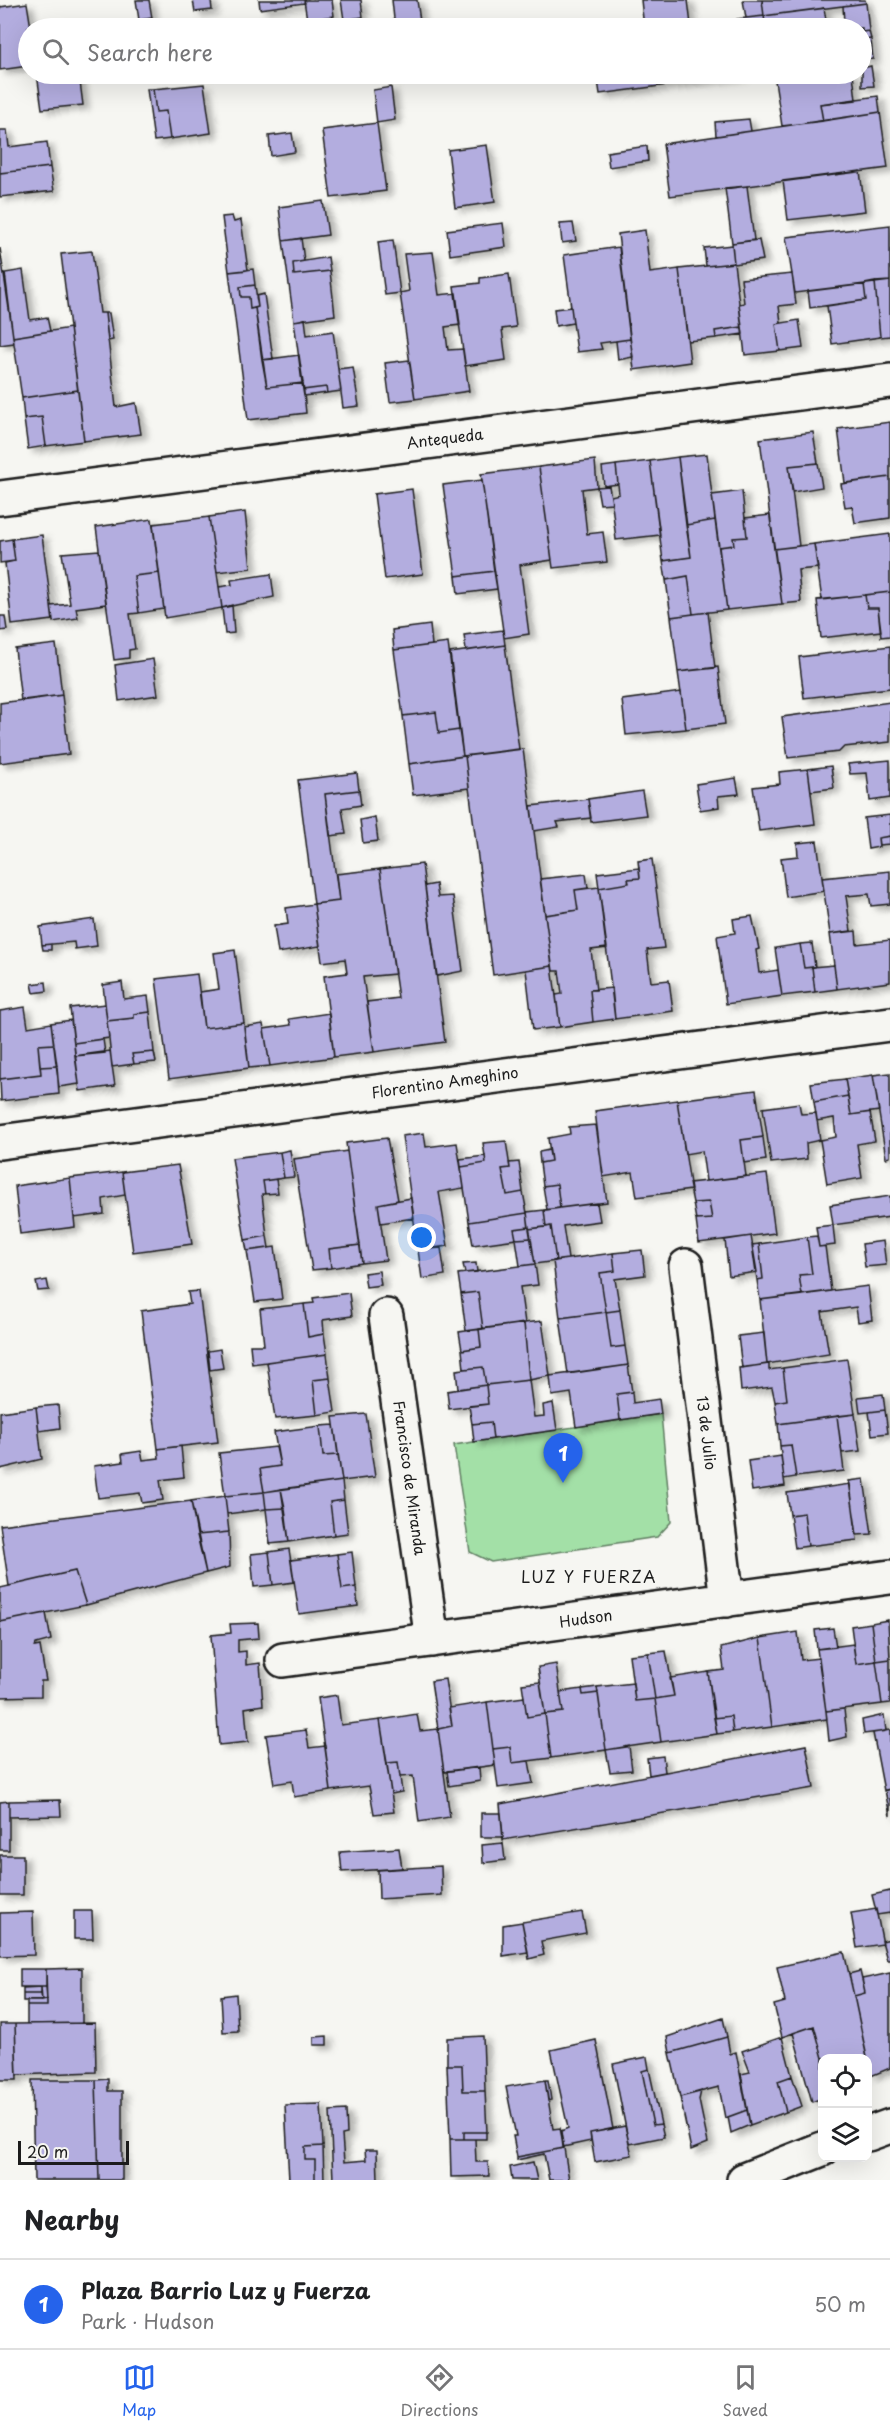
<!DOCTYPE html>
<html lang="en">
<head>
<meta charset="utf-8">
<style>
  :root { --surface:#fff; --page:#f6f6f6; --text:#202124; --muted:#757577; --line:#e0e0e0; --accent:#2563eb }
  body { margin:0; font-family:"Playpen Sans",sans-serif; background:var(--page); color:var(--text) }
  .controls { position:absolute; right:18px; bottom:18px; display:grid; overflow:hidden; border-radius:12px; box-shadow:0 6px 24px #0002 }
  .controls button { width:54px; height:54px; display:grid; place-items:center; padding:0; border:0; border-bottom:2px solid var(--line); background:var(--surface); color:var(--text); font:30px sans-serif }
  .scale { position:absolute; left:18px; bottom:15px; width:111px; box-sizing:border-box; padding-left:6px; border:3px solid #1c1c1c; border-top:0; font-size:16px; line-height:21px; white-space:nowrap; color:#1c1c1c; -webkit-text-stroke:4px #f6f6f2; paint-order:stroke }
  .you { position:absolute; left:422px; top:1238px; width:21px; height:21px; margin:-15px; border:4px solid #fff; border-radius:50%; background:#1a73e8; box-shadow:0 0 0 9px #1a73e833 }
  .badge { display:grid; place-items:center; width:39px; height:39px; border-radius:50%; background:var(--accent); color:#fff; font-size:20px; font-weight:700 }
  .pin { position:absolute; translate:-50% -50px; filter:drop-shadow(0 2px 3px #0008) }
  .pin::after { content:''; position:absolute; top:32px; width:21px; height:18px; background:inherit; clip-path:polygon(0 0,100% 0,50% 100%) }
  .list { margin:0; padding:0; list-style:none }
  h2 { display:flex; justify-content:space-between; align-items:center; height:78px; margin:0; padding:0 24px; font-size:26px }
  h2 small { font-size:20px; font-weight:400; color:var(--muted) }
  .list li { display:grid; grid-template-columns:39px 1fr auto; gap:18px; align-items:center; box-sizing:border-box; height:90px; padding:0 24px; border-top:2px solid var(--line) }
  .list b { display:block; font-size:22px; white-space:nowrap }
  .list p { margin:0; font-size:20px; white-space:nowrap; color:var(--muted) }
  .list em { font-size:20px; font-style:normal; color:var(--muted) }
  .icon { flex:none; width:33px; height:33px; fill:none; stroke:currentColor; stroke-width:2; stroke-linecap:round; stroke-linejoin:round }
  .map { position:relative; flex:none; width:890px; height:2180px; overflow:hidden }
  .search { position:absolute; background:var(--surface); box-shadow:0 6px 24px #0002; left:18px; right:18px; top:18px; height:66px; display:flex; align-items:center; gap:15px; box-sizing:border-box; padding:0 21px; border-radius:33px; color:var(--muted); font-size:22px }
  .sheet { height:168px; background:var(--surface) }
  nav { display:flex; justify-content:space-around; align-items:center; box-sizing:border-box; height:84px; border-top:2px solid var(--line); background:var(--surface); font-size:16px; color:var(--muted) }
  nav a { display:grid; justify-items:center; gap:3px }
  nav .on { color:var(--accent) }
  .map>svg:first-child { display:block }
  .green { fill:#a3e0a7; stroke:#607e62; stroke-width:1.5 }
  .building { fill:#b3addf; stroke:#1c1c1c; stroke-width:1.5; filter:url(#shadow) }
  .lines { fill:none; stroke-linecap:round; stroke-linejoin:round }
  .minor-casing { stroke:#1c1c1c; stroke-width:38 }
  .tertiary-casing { stroke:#1c1c1c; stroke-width:38 }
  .minor { stroke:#f6f6f2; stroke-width:33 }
  .tertiary { stroke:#f6f6f2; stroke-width:33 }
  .labels { text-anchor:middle; stroke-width:4.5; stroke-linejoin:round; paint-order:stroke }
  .street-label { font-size:15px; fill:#1c1c1c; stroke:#f6f6f2 }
  .neighbourhood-label { font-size:16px; letter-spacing:1.5px; fill:#1c1c1c; stroke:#f6f6f2 }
</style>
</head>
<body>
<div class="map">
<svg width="890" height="2180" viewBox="0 0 890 2180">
  <defs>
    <filter id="shadow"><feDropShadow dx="6" dy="4" stdDeviation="3" flood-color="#0004"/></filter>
  </defs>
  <rect width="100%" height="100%" fill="#f6f6f2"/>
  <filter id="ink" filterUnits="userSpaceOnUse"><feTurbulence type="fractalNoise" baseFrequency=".0167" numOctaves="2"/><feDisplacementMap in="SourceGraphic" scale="12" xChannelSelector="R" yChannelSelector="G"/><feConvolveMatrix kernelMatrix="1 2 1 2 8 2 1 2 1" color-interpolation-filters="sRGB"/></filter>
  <g filter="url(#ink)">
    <!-- green -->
    <path class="green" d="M661 1414 671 1522 657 1537 491 1562 470 1552 454 1445Z"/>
    <!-- building -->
    <path class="building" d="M136 0H149L152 18 139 20Z
      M193 0H211L212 10 195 12Z
      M259 0H304L305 3 260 9Z
      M304 0H332L334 16 307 20Z
      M341 0H361L363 17 344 20Z
      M392 0H417L421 28H395Z
      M641 0H688L691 25 644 28Z
      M743 0H762L764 16 746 18Z
      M762 0H865L866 3 764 16Z
      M27 3 31 28H28V66L0 70V7Z
      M866 3 869 31 862 32V28H766L764 16 824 8 827 26 844 23 843 6Z
      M764 16 766 28H734L737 19Z
      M869 31 871 39 862 40V32Z
      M871 39 873 59 862 60V40Z
      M871 66 874 86 862 87V68Z
      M37 74H79L83 105 42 109Z
      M597 74H681L682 83 600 94Z
      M681 74H740V75L682 83Z
      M774 74H853L856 100 820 104 823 121 782 126Z
      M204 84 211 133 170 139 166 111 156 112 153 89Z
      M391 87 395 120 377 123 373 90Z
      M147 89H153L156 112 166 111 170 139 154 141Z
      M878 96 880 112 823 121 820 104Z
      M880 112 888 168 670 196 663 144Z
      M749 119 751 131 716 136 715 122Z
      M377 123 386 191 331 198 322 130Z
      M0 130H7L9 147 47 142 50 167 0 173Z
      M292 133 295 152 271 156 269 136Z
      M487 145 495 202 455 208 448 150Z
      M647 146 648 161 609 167 607 152Z
      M50 167 54 191 0 197V173Z
      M860 171 865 211 788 220 783 181Z
      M747 186 754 240 732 243 725 188Z
      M323 201 328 235 283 241 279 207Z
      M232 216 234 222 241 220 248 270 229 272 222 217Z
      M503 223 506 247 450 255 447 230Z
      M573 223 576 241 562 243 560 224Z
      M890 225V281L795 293 786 237Z
      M645 230 650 273 679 269 690 362 634 370 618 234Z
      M301 238 304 261 293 263 294 275 330 271 335 315 294 321 283 241Z
      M393 240 400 293 385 295 378 242Z
      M759 240 763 260 734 264 732 243Z
      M732 245 734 263 706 266 704 248Z
      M619 247 630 339 600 343 602 349 577 352 564 255Z
      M0 248 14 343 0 345Z
      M92 251 100 313H105L116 407 136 403 141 434 84 441 61 254Z
      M433 252 439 295 456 293 460 325 445 327 448 350 463 349 469 391 415 399 400 293 409 291 404 254Z
      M328 257 330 271 294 275 293 263Z
      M734 263 742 327 715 331 716 338 688 341 679 269Z
      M253 269 255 285 240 287 241 297H249L250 309 255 308 267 387 303 383 306 413 248 420 229 272Z
      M23 270 30 320 47 317 50 331 13 337 5 273Z
      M509 274 516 327 502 329 506 360 465 366 454 286 480 283V278Z
      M792 274 796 304 779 306 781 323 776 324 780 351 745 355 739 304 744 303 741 279Z
      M890 281V336L880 337 875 282Z
      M875 282 880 337 832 344 827 306 866 300 864 284Z
      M864 284 866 300 810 308 808 291Z
      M255 285 258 307 250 309 249 297H241L240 287Z
      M264 294 273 359 262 360 255 308 258 307 256 296Z
      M571 307 573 323 556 326 554 309Z
      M105 313H109L113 340 108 341Z
      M305 319 307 335 333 331 341 391 327 393 326 387 303 390 294 321Z
      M799 320 803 348 780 351 776 324Z
      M742 327 743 334 716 338 715 331Z
      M70 328 78 390 22 398 13 337Z
      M630 339 633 357 618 360 616 341Z
      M299 355 303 383 267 387 262 360Z
      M409 360 415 399 390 402 385 363Z
      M353 367 359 406 343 408 338 369Z
      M326 387 327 393 304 396 303 390Z
      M78 390 84 441 46 446 42 417 24 419 22 398Z
      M42 417 46 446 28 449 24 419Z
      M890 422V477L845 483 838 429Z
      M813 432 818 463 789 466 799 546 774 549 760 439Z
      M707 454 715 520 686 525 678 457Z
      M678 457 691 557 663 561 650 461Z
      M595 460 597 487 582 489 587 534 603 532 607 562 553 568 539 467Z
      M650 461 660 535 616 540 611 496 619 494 616 465Z
      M818 463 822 487 793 492 789 466Z
      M616 465 618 484 604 486 602 467Z
      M539 467 552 560 520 565 529 634 504 638 481 474Z
      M890 477V518L855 523 852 506 845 507 841 484Z
      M482 480 494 571 456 576 443 485Z
      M609 486 612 503 600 504 597 487Z
      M412 489 423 574 385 579 374 494Z
      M742 491 747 537 733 538 734 545 719 547 712 495Z
      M245 512 251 568 217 572 209 517Z
      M770 515 782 604 727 610 719 547 734 545 733 538 747 537 745 518Z
      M209 517 222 608 165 618 153 524Z
      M152 519 159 573 134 576 139 613 130 614 135 649 129 650V658L114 660 96 527Z
      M715 520 727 610 693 614 688 576 666 580 663 561 691 557 686 525Z
      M890 534V592L822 600 814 544Z
      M42 535 53 620 12 625 5 563 15 561 12 539Z
      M12 539 15 561 0 563V541Z
      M814 544 818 568 798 570 801 602 782 604 774 549Z
      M99 550 106 604 76 608 78 618 53 622 51 606 70 604 62 553Z
      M494 571 497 589 458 594 456 576Z
      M159 573 164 609 139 613 134 576Z
      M271 574 274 597 222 608 219 587 232 585 231 580Z
      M688 576 693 614 671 617 666 580Z
      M890 592V636L881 637 878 608H867L865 595Z
      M865 595 867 608H878L881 631 821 638 817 600Z
      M232 605 234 633 225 634 222 608Z
      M708 612 715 668 678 672 671 617Z
      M0 616H5L7 630 0 631Z
      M430 625 432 645 394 650 392 630Z
      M503 630 505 645 466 651 464 635Z
      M448 643 459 730 439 733 436 712 403 716 394 650Z
      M56 644 62 695 21 701 15 649Z
      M505 645 519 749 463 756 450 653Z
      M890 646V688L804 698 799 657Z
      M153 659 158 695 119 701 115 665Z
      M718 667 725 724 686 729 678 672Z
      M681 692 686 729 626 735 622 700Z
      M62 695 69 754 0 763V703Z
      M890 702V742L844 747 839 752 788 758 782 717Z
      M436 712 439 733 459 730 463 756 409 764 403 716Z
      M523 749 552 966 493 975 465 756Z
      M465 756 469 788 413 795 409 764Z
      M890 760V798L870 801 867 773 850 774 848 764Z
      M831 766 834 788 811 791 808 769Z
      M808 769 815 824 759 831 753 787 780 784 779 772Z
      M357 773 359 790 325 794 339 901 314 904 298 780Z
      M736 778 739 794 718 796 719 807 700 810 696 784Z
      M359 790 361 805 342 808 346 834 330 836 325 794Z
      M642 791 646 815 591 822 588 799Z
      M588 799 591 818 557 822 559 827 534 831 531 806Z
      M890 815V836L878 838 879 847 868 849 864 818Z
      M375 817 378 841 363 843 360 820Z
      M890 836V844L879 845 878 838Z
      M817 841 824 891 786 897 781 858 798 856 797 843Z
      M652 859 664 948 647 950 651 982 669 980 673 1011 615 1019 599 888 629 883 628 879 640 878 638 861Z
      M422 864 445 1042 374 1052 367 1002 398 998 380 869Z
      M639 868 640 878 628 879 629 883 599 888 597 873Z
      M380 869 395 974 363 977 374 1052 334 1057 324 976 347 973 345 959 322 962 314 904 339 901 336 874Z
      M890 871V904L871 906 869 894 846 896 851 931 830 934 822 878Z
      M586 874 588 888 575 890 578 910 545 915 540 879Z
      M436 884 438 897 453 896 463 971 437 976 425 886Z
      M599 887 607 948 591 950 596 990H590L593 1022 560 1027 556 995 562 994 559 971H553L545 915 578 910 575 890Z
      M314 904 320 946 278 953 274 926 288 924 286 908Z
      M752 916 759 949 756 950 759 973 778 970 782 996 726 1004 717 936 735 933 733 919Z
      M94 919 97 946 75 949 74 942 42 945 40 927Z
      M856 931 857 944 890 940V982L837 989 830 934Z
      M812 943 815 967 804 968 800 944Z
      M51 944V950H43L42 945Z
      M800 944 804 968 812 967 815 992 782 996 775 948Z
      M235 950 244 1023 204 1028 200 992 219 989 214 953Z
      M834 965 837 989 815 992 812 967Z
      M552 966 560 1027 533 1030 526 970Z
      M197 974 204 1028 244 1023 249 1068 169 1079 156 979Z
      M46 982 47 991 34 993 32 984Z
      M122 982 124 999 148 996 150 1012 134 1014V1018L107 1021 103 985Z
      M612 988 615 1019 593 1022 590 990Z
      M105 1004 109 1038 74 1043 70 1008Z
      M25 1007 28 1027 51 1023 54 1044 38 1045 41 1074 0 1079V1011Z
      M150 1012 154 1052 132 1054 134 1064 112 1067 107 1021 134 1018V1014Z
      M329 1013 334 1057 270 1066 264 1029 291 1025 289 1019Z
      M71 1020 79 1084 59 1087 51 1023Z
      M263 1024 270 1066 249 1068 244 1027Z
      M103 1039 105 1053 75 1056 74 1043Z
      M54 1044 57 1066 40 1067 38 1045Z
      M110 1051 115 1086 80 1091 75 1056Z
      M154 1052 156 1062 134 1064 132 1054Z
      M57 1066 59 1094 1 1101 0 1079 41 1074 40 1067Z
      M890 1073V1157L886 1158 873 1075Z
      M873 1075 879 1111 851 1115 845 1079Z
      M845 1079 848 1096 814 1102 811 1083Z
      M756 1090 763 1137 741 1140 746 1176 706 1181 702 1151 685 1154 677 1100Z
      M848 1096 851 1115 870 1112 875 1141 857 1144 862 1178 827 1184 820 1140 836 1137 834 1118 817 1121 814 1102Z
      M677 1100 691 1190 637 1197 633 1172 603 1177 595 1111Z
      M799 1103 801 1114 816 1113 820 1140 806 1143 807 1159 771 1163 763 1108Z
      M596 1125 607 1202 560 1208 557 1184 543 1186 540 1163 551 1161 548 1138 570 1134 569 1127Z
      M424 1133 426 1147 457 1143 464 1188 439 1192 448 1246 418 1250 402 1136Z
      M763 1137 766 1160 744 1163 741 1140Z
      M387 1138 398 1200 378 1204 386 1260 362 1263 346 1143Z
      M506 1141 510 1168 502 1169 507 1195 523 1192 527 1213 469 1222 461 1167 486 1163 483 1143Z
      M290 1150 294 1177 284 1178 280 1152Z
      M549 1150 551 1161 540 1163 539 1152Z
      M347 1151 360 1245 329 1249 331 1268 312 1270 294 1159Z
      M280 1152 284 1178 263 1181 265 1194H262L267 1236 245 1240 232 1158Z
      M485 1156 486 1163 461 1167 460 1159Z
      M519 1162 523 1192 507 1195 502 1169 510 1168 509 1163Z
      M178 1165 192 1244 133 1252 122 1172Z
      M122 1172 125 1195 103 1199 104 1214 74 1218 70 1178Z
      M767 1174 775 1233 699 1243 696 1220 712 1219 709 1202 693 1203 689 1183Z
      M70 1178 75 1227 20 1234 15 1186Z
      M276 1179 278 1193 265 1194 263 1181Z
      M557 1184 560 1208 547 1210 543 1186Z
      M890 1196V1217L833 1225 830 1205Z
      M411 1198 414 1218 381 1223 378 1204Z
      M709 1202 712 1219 696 1220 693 1203Z
      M597 1203 600 1221 563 1226 568 1259 556 1261 551 1226 546 1227 544 1210Z
      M544 1210 546 1227 529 1229 527 1212Z
      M527 1213 529 1227 514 1229 516 1239 473 1245 469 1222Z
      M833 1225 835 1245 819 1247 816 1227Z
      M551 1226 556 1261 535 1264 529 1229Z
      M529 1227 531 1238 516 1239 514 1229Z
      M267 1236 269 1248 247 1251 245 1240Z
      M751 1236 757 1272 729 1276 725 1240Z
      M817 1236 819 1247 825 1246 831 1291 802 1295 799 1275 812 1274 807 1237Z
      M807 1237 812 1274 799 1275 802 1295 760 1300 757 1280 763 1279 759 1244Z
      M531 1238 535 1264 520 1266 516 1239Z
      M883 1241 886 1265 865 1267 862 1244Z
      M759 1244 763 1279 757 1280 752 1245Z
      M360 1245 362 1263 331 1268 329 1249Z
      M275 1247 282 1299 255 1302 247 1251Z
      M441 1248 445 1275 422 1279 418 1250Z
      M642 1250 645 1275 615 1279 620 1310 606 1312 600 1273 615 1271 613 1253Z
      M613 1253 615 1271 600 1273 606 1312 560 1318 553 1261Z
      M476 1263 477 1272 465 1273 463 1264Z
      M535 1264 538 1285 520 1287 525 1323 483 1329 478 1292 461 1294 458 1274Z
      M379 1271 381 1285 366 1287 364 1273Z
      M47 1280 49 1290 38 1291 36 1282Z
      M868 1286 872 1320 858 1322 856 1307 822 1312 829 1354 767 1364 760 1300Z
      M199 1291 218 1442 158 1449 141 1311 190 1304 188 1292Z
      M478 1292 483 1329 466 1331 461 1294Z
      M349 1293 352 1316 323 1320 324 1334 308 1337 304 1304 314 1303 313 1298Z
      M304 1304 308 1337 324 1334 327 1354 252 1364 250 1345H264L260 1309Z
      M620 1310 625 1346 611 1348 606 1312Z
      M606 1312 611 1348 625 1346 628 1365 568 1374 560 1318Z
      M542 1321 550 1376 529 1380 524 1323Z
      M524 1323 529 1380 486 1385 483 1367 464 1369 462 1350 481 1347 479 1329Z
      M479 1329 481 1347 462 1350 459 1332Z
      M764 1333 767 1364 742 1368 738 1336Z
      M220 1349 223 1368 210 1370 208 1351Z
      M327 1354 330 1378 313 1380 317 1415 275 1419 267 1362Z
      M847 1359 855 1414 778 1424 775 1402 787 1400 783 1368Z
      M769 1364V1370L783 1368 787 1400 775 1402 772 1387 741 1391 739 1368Z
      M628 1365 632 1392 617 1394 620 1420 576 1427 571 1393 552 1396 550 1376Z
      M483 1367 486 1385 458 1389 456 1370Z
      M330 1378 335 1412 317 1415 313 1380Z
      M529 1380 534 1417 544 1416 543 1405 553 1403 557 1430 493 1439 491 1422 472 1424 469 1406 488 1404 486 1385Z
      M486 1385 488 1404 449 1409 447 1391Z
      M632 1392 633 1403 659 1399 661 1414 620 1420 617 1394Z
      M883 1394 885 1410 860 1413 858 1397Z
      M58 1405 60 1428 39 1431 36 1407Z
      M36 1407 42 1459 0 1469V1412Z
      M885 1410 888 1433 872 1435 869 1412Z
      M366 1414 375 1477 342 1481 333 1417Z
      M855 1414 860 1451 842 1453 837 1416Z
      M837 1416 844 1471 796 1477 791 1445 780 1446 778 1424Z
      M491 1422 493 1439 474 1442 472 1424Z
      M334 1425 338 1455 323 1456 320 1426Z
      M320 1426 323 1456 338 1455 342 1481 264 1492 260 1469 280 1466 274 1432Z
      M791 1445 796 1477 784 1479 780 1446Z
      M181 1446 184 1477 160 1480 163 1500 142 1503 140 1493 98 1498 94 1466 123 1462 122 1454 141 1451 143 1460 159 1458 158 1449Z
      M276 1447 280 1466 260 1469 264 1492 225 1496 219 1453Z
      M781 1456 785 1486 752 1491 748 1461Z
      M864 1479 872 1534 857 1535 849 1481Z
      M342 1481 344 1500 330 1502 334 1535 289 1542 281 1489Z
      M850 1484 857 1540 808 1546 804 1513 790 1515 787 1493Z
      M281 1489 285 1508 266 1509 264 1492Z
      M264 1492 266 1509 227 1514 225 1496Z
      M225 1496 229 1532 197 1535 191 1501Z
      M344 1500 348 1533 334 1535 330 1502Z
      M191 1501 206 1573 86 1605 75 1571 9 1586 0 1525Z
      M285 1508 289 1542 270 1544 266 1509Z
      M804 1513 808 1546 795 1548 790 1515Z
      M229 1532 230 1567 206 1573 197 1535Z
      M289 1549 294 1582 273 1585 269 1552Z
      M269 1552 273 1585 254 1587 251 1554Z
      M352 1552 356 1587 342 1589 337 1554Z
      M337 1554 342 1589 356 1587 358 1606 299 1614 291 1560Z
      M75 1571 86 1605 0 1622V1588Z
      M46 1613 51 1640 36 1644 35 1647 40 1646 46 1681H41V1696L0 1697V1622Z
      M888 1620 890 1659 876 1661 871 1623Z
      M258 1623 259 1638 238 1640V1652L246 1651V1665L260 1663 263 1705 245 1708 248 1742 219 1745 211 1635 231 1633 230 1624Z
      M871 1623 876 1661 856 1664 851 1626Z
      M833 1628 836 1647 817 1649 815 1630Z
      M798 1632 801 1660 819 1658 827 1719 772 1727 760 1638Z
      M760 1638 772 1727 733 1732 731 1716 714 1718 708 1672 724 1670 721 1648Z
      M853 1644 856 1664 876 1661 882 1704 826 1711 817 1649Z
      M666 1651 674 1696 655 1699 648 1653Z
      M648 1653 655 1699 635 1701 629 1655Z
      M890 1659V1703L882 1704 876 1661Z
      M556 1664 563 1712 545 1714 538 1667Z
      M708 1672 717 1734 661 1742 655 1699 674 1696 670 1678Z
      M445 1679 452 1726 438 1729 431 1681Z
      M540 1682 545 1714 527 1717 522 1684Z
      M633 1683 635 1701 655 1699 661 1742 606 1750 597 1687Z
      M597 1687 598 1693 583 1695 582 1689Z
      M582 1689 583 1695 598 1693 606 1750 551 1758 545 1714 563 1712 560 1692Z
      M337 1695 341 1725 380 1720 394 1812 374 1814 369 1786 331 1791 318 1698Z
      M524 1697 527 1717 545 1714 551 1758 512 1763 510 1747 493 1749 487 1702Z
      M487 1702 495 1765 444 1772 438 1729 452 1726 449 1708Z
      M844 1709 847 1737 829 1741 826 1711Z
      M417 1714 420 1731 438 1729 450 1817 419 1822 413 1776 400 1777 398 1762 387 1763 380 1720Z
      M884 1715 886 1731 864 1734 862 1720Z
      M731 1716 733 1732 717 1734 714 1718Z
      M306 1730 309 1748 325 1746 331 1791 294 1797 292 1781 274 1784 266 1735Z
      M890 1730V1789L884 1791 873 1733Z
      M806 1745 814 1788 503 1840 500 1804Z
      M629 1746 632 1770 610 1772 606 1750Z
      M510 1747 512 1763 529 1761 533 1783 498 1788 493 1749Z
      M663 1756 665 1772 649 1775 647 1758Z
      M398 1762 402 1792 391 1794 387 1763Z
      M479 1767 480 1781 449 1786 447 1771Z
      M890 1789V1816L885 1790Z
      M60 1800 61 1816 9 1817V1801Z
      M9 1801V1850H0V1802Z
      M481 1813H501L503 1837H481Z
      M503 1843 505 1860 483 1863 482 1845Z
      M399 1848 402 1868 342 1872 340 1852Z
      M0 1855H23V1895H0Z
      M441 1866 442 1895 379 1899 378 1870Z
      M890 1891V1913L877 1915 872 1895Z
      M876 1909 883 1944 857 1948 851 1913Z
      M74 1911H92L93 1939H74Z
      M33 1912 34 1955 0 1956V1913Z
      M582 1912 586 1933 541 1941 544 1955 529 1959 522 1922Z
      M522 1922 528 1952 503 1956V1925Z
      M890 1939V1960H887L882 1941Z
      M844 1952 854 1996 867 2058H823L814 2026 782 2037 774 2005 785 2002 777 1967Z
      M82 1968V2023L27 2024V2006H47L46 1969Z
      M20 1969H46V1987H20Z
      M860 1971 865 1993 854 1996 849 1974Z
      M890 1973V2068L871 2076 854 1996 865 1993 862 1979Z
      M41 1987V1994H23V1988Z
      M41 1987H46L47 2000 42 2001Z
      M23 1994H41L42 2001H23Z
      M236 1994 238 2031 223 2032 221 1996Z
      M47 2000V2006H27V2001Z
      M723 2018 727 2037 670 2053 667 2037Z
      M95 2023 96 2072 17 2075 15 2024Z
      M0 2024H15L17 2080H0Z
      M814 2026 823 2058 822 2098 812 2102 793 2033Z
      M327 2036V2045H314V2037Z
      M483 2036 485 2091H463L462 2065H447V2038Z
      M727 2037 730 2054 736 2052 747 2110 725 2118 719 2087 680 2097 670 2053Z
      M782 2037 792 2076 778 2081 786 2112 750 2125 741 2074 750 2072 742 2051Z
      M596 2040 613 2129 590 2133 591 2141 563 2147 561 2131 568 2128 551 2050Z
      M647 2057 649 2069 642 2071 653 2125 661 2124 664 2137 629 2144 613 2064Z
      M447 2065H462L463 2091H485L487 2132H464V2139H450Z
      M649 2069 661 2124 653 2125 642 2071Z
      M792 2076 802 2106 786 2112 778 2081Z
      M108 2079V2091H122V2180H99L96 2080Z
      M32 2080H96L99 2180H34Z
      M545 2080H548L551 2100 548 2101Z
      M545 2080 553 2129 560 2128 564 2148 517 2157 513 2136H516L506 2087Z
      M701 2091 699 2100 708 2143 691 2150 680 2097Z
      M321 2104 323 2146 305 2147V2160H315V2180H289L285 2105Z
      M346 2110 347 2134 342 2135 344 2162 366 2160 365 2150H377L378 2180H333L330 2111Z
      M747 2110 750 2125 731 2133 728 2117Z
      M625 2126 632 2155 595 2162 590 2133Z
      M464 2132H486V2139H464Z
      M450 2139H475L476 2162H488L489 2176 451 2177Z
      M323 2146 324 2180H315V2160H305V2147Z
      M564 2148 569 2180H549L544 2154 517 2160V2157Z
      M533 2162 537 2180H512L510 2167Z"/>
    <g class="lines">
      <!-- minor casing -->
      <g class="minor-casing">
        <path id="minor" d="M0 498 890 381
          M0 1142 890 1024
          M686 1266 727 1600
          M386 1316 432 1640
          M283 1660 890 1577"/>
      </g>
      <!-- tertiary casing -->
      <g class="tertiary-casing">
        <path id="tertiary" d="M868 2134 890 2126
          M744 2180 822 2149"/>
      </g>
      <!-- minor -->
      <use href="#minor" class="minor"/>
      <!-- tertiary -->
      <use href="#tertiary" class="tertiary"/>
    </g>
  </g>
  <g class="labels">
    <!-- street labels -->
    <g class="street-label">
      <text transform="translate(445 439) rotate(-7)" y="5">Antequeda</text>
      <text transform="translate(445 1083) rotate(-8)" y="5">Florentino Ameghino</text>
      <text transform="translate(706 1433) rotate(83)" y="5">13 de Julio</text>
      <text transform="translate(409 1478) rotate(82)" y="5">Francisco de Miranda</text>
      <text transform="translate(586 1619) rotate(-8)" y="5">Hudson</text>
    </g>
    <!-- neighbourhood labels -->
    <g class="neighbourhood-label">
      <text x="589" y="1583">LUZ Y FUERZA</text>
    </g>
  </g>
</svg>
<div class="controls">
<button><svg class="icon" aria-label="locate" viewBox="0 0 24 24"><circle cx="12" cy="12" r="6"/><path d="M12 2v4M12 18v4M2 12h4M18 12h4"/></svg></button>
<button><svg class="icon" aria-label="layers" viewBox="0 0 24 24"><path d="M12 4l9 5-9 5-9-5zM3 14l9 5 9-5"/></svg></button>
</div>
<div class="scale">20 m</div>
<div class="you"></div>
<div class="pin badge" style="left:563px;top:1483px">1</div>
<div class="search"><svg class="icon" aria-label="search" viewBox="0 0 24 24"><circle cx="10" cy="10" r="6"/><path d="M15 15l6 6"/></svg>Search here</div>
</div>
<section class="sheet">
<h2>Nearby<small></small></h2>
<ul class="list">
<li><span class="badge">1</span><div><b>Plaza Barrio Luz y Fuerza</b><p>Park · Hudson</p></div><em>50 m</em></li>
</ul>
</section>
<nav>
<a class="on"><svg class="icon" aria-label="map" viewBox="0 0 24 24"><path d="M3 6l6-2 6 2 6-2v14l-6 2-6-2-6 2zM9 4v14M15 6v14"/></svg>Map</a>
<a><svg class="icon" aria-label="directions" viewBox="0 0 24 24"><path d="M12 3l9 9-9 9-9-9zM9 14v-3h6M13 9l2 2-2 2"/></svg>Directions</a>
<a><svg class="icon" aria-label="saved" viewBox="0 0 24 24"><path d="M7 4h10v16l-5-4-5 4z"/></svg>Saved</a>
</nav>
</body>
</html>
